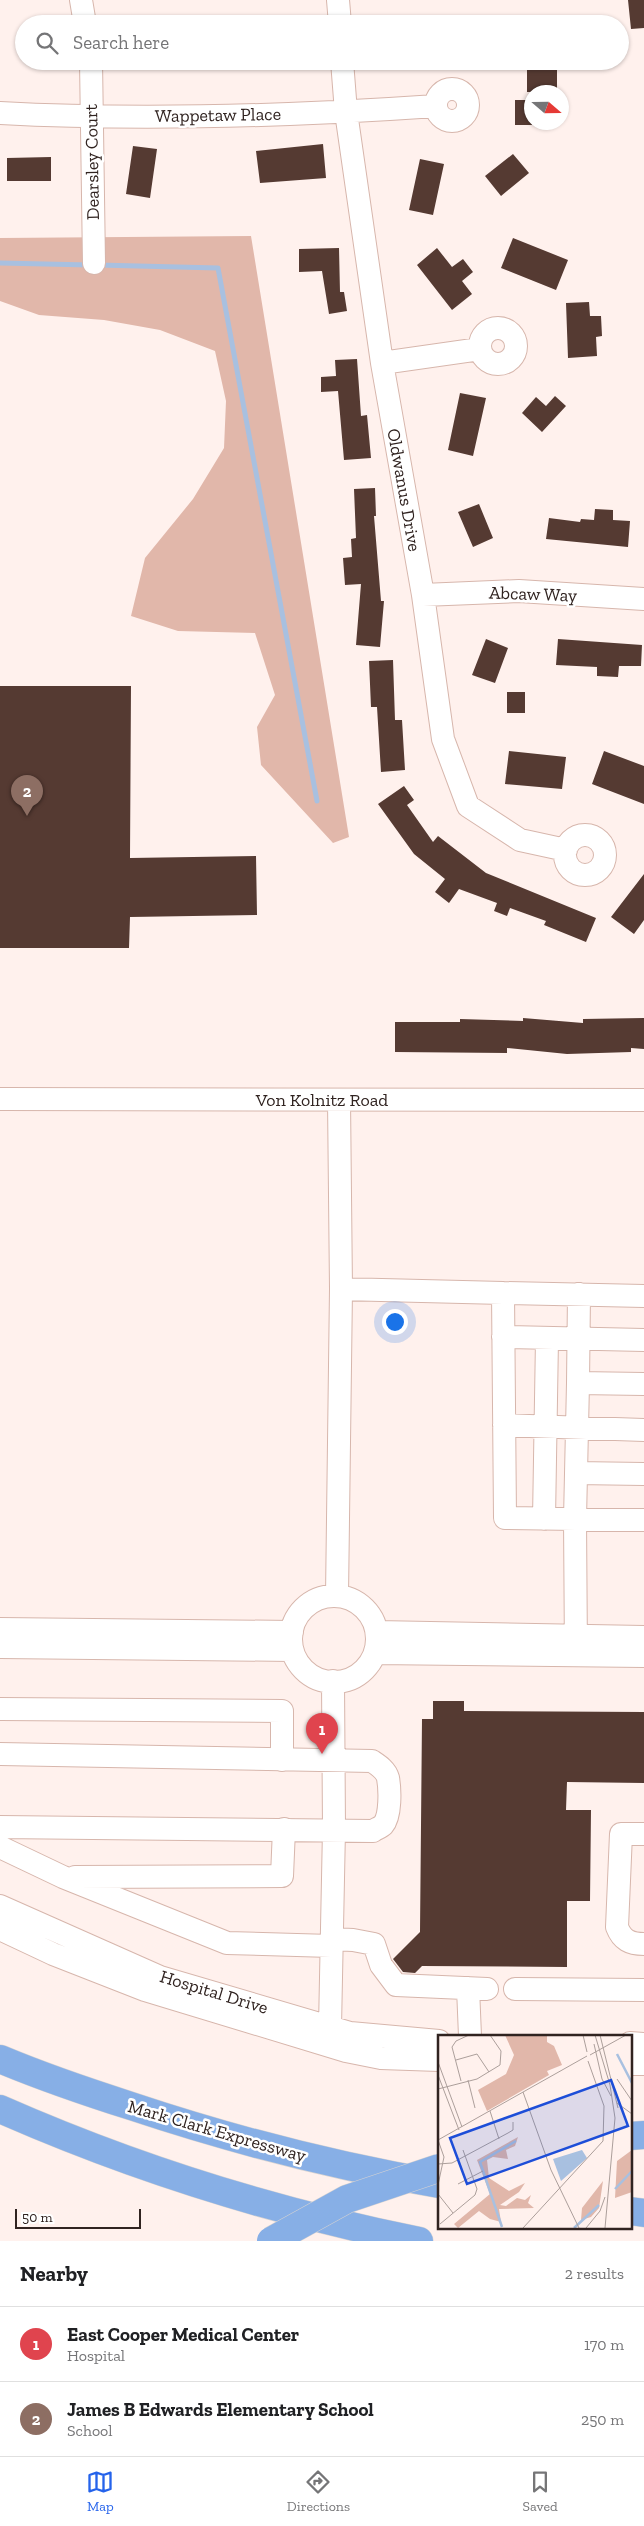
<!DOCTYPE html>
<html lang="en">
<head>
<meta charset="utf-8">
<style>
  :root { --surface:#fff; --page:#f6f6f6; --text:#202124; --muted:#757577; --line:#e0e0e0; --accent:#2563eb }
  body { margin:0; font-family:"Zilla Slab",serif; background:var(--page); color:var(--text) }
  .compass { position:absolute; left:524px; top:85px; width:45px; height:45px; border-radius:50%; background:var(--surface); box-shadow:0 1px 4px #0004; rotate:110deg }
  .scale { position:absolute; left:15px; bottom:12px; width:126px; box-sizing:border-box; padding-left:5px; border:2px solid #302320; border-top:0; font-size:14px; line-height:18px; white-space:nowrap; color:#302320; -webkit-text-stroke:4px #fff; paint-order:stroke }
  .you { position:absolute; left:394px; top:1321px; width:18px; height:18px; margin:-12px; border:4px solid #fff; border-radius:50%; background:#1a73e8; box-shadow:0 0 0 8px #1a73e833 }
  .badge { display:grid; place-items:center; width:32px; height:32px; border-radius:50%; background:var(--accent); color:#fff; font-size:16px; font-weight:700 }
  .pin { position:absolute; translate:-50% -41px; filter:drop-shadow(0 1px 2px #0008) }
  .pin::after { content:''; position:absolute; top:26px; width:18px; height:15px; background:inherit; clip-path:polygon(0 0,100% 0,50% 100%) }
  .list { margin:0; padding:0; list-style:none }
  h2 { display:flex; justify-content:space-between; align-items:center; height:65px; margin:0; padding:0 20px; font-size:21px }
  h2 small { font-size:16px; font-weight:400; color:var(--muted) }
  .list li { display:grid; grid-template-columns:32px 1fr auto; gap:15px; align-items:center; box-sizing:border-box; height:75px; padding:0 20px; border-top:1px solid var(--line) }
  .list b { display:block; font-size:19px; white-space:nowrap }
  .list p { margin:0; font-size:16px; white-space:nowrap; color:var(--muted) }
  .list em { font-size:16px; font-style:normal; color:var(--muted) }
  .icon { flex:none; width:28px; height:28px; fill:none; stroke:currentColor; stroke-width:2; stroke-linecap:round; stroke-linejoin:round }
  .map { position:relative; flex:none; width:644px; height:2241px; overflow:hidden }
  .search { position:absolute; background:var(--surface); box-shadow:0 1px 4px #0004; left:15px; right:15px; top:15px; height:55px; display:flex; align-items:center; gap:12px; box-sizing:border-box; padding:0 18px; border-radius:28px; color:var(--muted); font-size:19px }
  .sheet { height:215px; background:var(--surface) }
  nav { display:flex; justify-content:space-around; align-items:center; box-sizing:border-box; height:70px; border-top:1px solid var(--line); background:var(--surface); font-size:14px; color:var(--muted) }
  nav a { display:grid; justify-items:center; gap:2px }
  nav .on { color:var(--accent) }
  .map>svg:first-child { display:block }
  .green { fill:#e1b7aa }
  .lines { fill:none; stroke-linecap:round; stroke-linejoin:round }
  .stream { stroke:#a8c0e0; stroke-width:5 }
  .building { fill:#553a32 }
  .minor-casing { stroke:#d7b6ac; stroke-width:24 }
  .highway-casing { stroke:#d6d3d2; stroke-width:29 }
  .minor { stroke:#fff; stroke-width:22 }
  .highway { stroke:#87afe6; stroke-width:28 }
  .highway-bridge-casing { stroke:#d6d3d2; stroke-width:29; stroke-linecap:butt }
  .highway-bridge { stroke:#87afe6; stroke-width:28 }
  .labels { text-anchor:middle; stroke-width:5; stroke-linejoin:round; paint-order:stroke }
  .street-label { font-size:18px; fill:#302320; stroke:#fff }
  .inset-river { fill:none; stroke:#a8c0e0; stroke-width:2.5 }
  .inset-road { fill:none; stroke:#ac9f9b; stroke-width:1 }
  .view { fill:#1d4ed8; fill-opacity:0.15; stroke:#1d4ed8; stroke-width:2.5 }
  .inset-edge { fill:none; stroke:#302320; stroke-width:2.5 }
</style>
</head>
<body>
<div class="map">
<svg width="644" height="2241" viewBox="0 0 644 2241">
  <rect width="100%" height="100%" fill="#fff1ed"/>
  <!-- green -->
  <path class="green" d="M251 236 349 837 333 843 261 765 257 727 275 695 255 633 178 631 131 616 145 558 193 499 224 448 226 401 215 351 160 330 104 320 39 315 0 301V238Z"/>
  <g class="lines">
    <!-- stream -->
    <path class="stream" d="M0 263 90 265
      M98 265 218 268 317 801"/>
  </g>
  <!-- building -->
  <path class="building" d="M628 0H644V28L631 29Z
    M557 65V92H527V66Z
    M515 100H532V125H515Z
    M323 144 326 178 260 183 256 151Z
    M133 146 157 149 150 198 126 194Z
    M513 154 529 173 501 196 485 176Z
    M51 157V181H7V158Z
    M420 159 444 164 433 215 409 210Z
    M513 238 568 260 556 290 501 268Z
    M339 248 340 292H344L347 311 329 314 322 271 299 272V249Z
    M437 248 452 267 463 259 473 272 462 281 472 294 452 310 417 265Z
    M589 302 590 316H601L602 336 596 337 597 356 568 358 566 303Z
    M357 359 361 416 367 415 371 458 344 460 338 391 321 392V377L336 376 335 360Z
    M460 393 486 398 473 456 448 450Z
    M555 396 566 406 542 432 522 413 536 397 546 406Z
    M375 488 376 516H374L381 601H384L380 647 356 645 361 584 345 585 343 558 352 557 351 539 356 538 354 489Z
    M479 504 493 538 473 547 458 512Z
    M595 509 613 510V520L630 521 628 547 546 539 549 518 580 522 581 519 594 520Z
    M486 639 508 648 495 683 472 675Z
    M558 639 642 645 641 666H619L618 677 597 676V667L556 665Z
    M393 660 395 720H402L405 770 381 772 377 707H371L369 661Z
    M0 686H131L130 858 256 856 257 915 130 917 129 948H0Z
    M507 692H525V713H507Z
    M509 751 566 757 562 789 505 784Z
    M604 751 644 766V804L592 784Z
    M404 786 414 800 407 805 433 842 438 836 486 873 596 918 586 942 544 925 546 921 510 908 507 916 494 911 497 903 459 889 449 903 435 892 445 879 414 854 378 804Z
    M644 874V920L634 934 611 917Z
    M523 1018 583 1023V1019L644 1018V1049L631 1048V1052L567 1054 507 1048V1053L395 1052V1022H460V1019L523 1021Z
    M433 1701H464V1711L644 1712V1783L567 1782 566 1810H591L590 1901H567V1967L422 1966 415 1973 403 1972 393 1959 420 1932 422 1719H433Z"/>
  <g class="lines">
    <!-- minor casing -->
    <g class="minor-casing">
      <path id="minor" d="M81 0 85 24
        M338 0 340 24
        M91 61 94 263
        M342 61 346 112 382 363 423 595 443 739 468 806 520 840 566 850
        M436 105a16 16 0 1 1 32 0a16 16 0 1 1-32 0Z
        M0 113C145 121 291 116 436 106
        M480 346a18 18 0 1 1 36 0a18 18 0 1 1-36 0Z
        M382 363 480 349
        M423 595 519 591 644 599
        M565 855a20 20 0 1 1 40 0a20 20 0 1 1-40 0Z
        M0 1099 644 1100
        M339 1100 341 1289
        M644 1296 503 1293 505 1518 644 1520
        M503 1337 644 1340
        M578 1383 579 1294
        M504 1425 644 1430
        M576 1473 644 1474
        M544 1519 547 1339
        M291 1639a43 43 0 1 1 86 0a43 43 0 1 1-86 0Z
        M337 1596 341 1289 503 1293
        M0 1629 292 1632
        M377 1632 644 1637
        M0 1647 292 1650
        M375 1653 644 1656
        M576 1655 575 1519 578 1383 644 1384
        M0 1709 282 1711V1760
        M0 1754 372 1761C378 1765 386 1770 388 1778 390 1789 391 1816 383 1825 381 1827 376 1829 373 1831L0 1827
        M644 1834H621L617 1927C622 1940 630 1944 644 1944
        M0 1847 63 1877 227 1943 331 1946
        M75 1877 282 1876 284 1829
        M0 1906 160 1977 350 2033 439 2041
        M0 1929 53 1954 145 1990 346 2051 381 2058 439 2060
        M331 1939 353 1940 374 1944 381 1965 396 1985 487 1989
        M468 1988 470 2036
        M515 1989 644 1990
        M327 2041 330 2027 334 1829 333 1681
        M630 2043 644 2044
        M630 2064H644"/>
    </g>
    <!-- highway casing -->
    <g class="highway-casing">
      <path id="highway" d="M0 2059C43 2077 87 2092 131 2106 233 2140 334 2166 439 2184
        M0 2109C134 2168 275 2212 419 2241
        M630 2136 644 2135
        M630 2211 644 2213"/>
    </g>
    <!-- minor -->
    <use href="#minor" class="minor"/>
    <!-- highway -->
    <use href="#highway" class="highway"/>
    <!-- highway-bridge casing -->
    <g class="highway-bridge-casing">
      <path id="highway-bridge" d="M271 2241 347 2199 439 2168"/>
    </g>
    <!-- highway-bridge -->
    <use href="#highway-bridge" class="highway-bridge"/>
  </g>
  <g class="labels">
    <!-- street labels -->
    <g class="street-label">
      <text transform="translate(218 115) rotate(-1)" y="6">Wappetaw Place</text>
      <text transform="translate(92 162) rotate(-91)" y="6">Dearsley Court</text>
      <text transform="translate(404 490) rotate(80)" y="6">Oldwanus Drive</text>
      <text transform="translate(533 594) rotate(2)" y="6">Abcaw Way</text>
      <text x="322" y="1106">Von Kolnitz Road</text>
      <text transform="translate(214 1992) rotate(17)" y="6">Hospital Drive</text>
      <text transform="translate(217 2131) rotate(16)" y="6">Mark Clark Expressway</text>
    </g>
  </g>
  <!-- overview -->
  <g transform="translate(438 2035)">
    <rect width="194" height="194" fill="#fff1ed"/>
    <path d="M67 0H109V7L116 11 124 30 109 36 111 40 49 76 40 55 68 39 76 20ZM80 102 77 111 68 115 70 124 55 122 49 125 51 143 71 156 87 148 81 157 62 170 68 171 79 163 87 165 93 160 90 168 96 173 61 174 63 187 52 184 41 176 20 193 16 189 52 159 39 125ZM194 115V157L177 163 179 126ZM165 146 161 173 153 182 143 185 144 173Z" fill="#e1b7aa"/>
    <path d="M144 115 149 123 123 146 115 124Z" fill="#a8c0e0"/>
    <path class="inset-river" d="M179 19 194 48M177 154 194 136M64 192 42 127 78 106M136 193 161 170"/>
    <path class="inset-road" d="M145 0 149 17M157 0 172 50 177 83 167 193M162 0 180 73M156 9 164 44 173 61M152 20 188 0M18 25 39 19 51 37M0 27 24 92M0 40 21 95M179 44 194 66M30 45 37 73M23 46 14 12 18 6 31 0M0 54 39 44 62 30 63 16 52 0M85 57 113 135 141 193M179 68 194 79M52 76 61 104M0 105 149 21M0 129 14 128 70 98 75 95V87M20 149 45 136M0 150 6 122 0 105M0 159 15 178M2 189 37 160 39 154 25 115M85 193 165 106 166 71 150 26M148 193 162 176 167 162"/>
    <path class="view" d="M173 45 190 91 29 149 12 103Z"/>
    <rect width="194" height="194" class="inset-edge"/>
  </g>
</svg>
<svg class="compass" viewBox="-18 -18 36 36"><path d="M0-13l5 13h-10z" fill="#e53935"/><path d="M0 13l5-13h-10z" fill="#757577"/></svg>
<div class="scale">50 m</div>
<div class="you"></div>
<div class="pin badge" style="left:322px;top:1754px;background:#e0444e">1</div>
<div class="pin badge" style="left:27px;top:816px;background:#8d6e63">2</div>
<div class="search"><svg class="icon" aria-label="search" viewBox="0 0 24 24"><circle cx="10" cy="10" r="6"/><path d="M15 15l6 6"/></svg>Search here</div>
</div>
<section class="sheet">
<h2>Nearby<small>2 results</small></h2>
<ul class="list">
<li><span class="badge" style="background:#e0444e">1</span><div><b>East Cooper Medical Center</b><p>Hospital</p></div><em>170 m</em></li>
<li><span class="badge" style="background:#8d6e63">2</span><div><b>James B Edwards Elementary School</b><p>School</p></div><em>250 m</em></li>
</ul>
</section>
<nav>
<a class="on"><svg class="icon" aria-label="map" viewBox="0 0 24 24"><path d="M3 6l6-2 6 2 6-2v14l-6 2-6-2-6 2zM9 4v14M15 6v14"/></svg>Map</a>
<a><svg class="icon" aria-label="directions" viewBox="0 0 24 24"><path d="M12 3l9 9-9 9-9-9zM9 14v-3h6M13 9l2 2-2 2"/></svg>Directions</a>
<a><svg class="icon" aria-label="saved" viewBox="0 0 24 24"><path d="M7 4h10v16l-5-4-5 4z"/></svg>Saved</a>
</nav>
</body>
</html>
